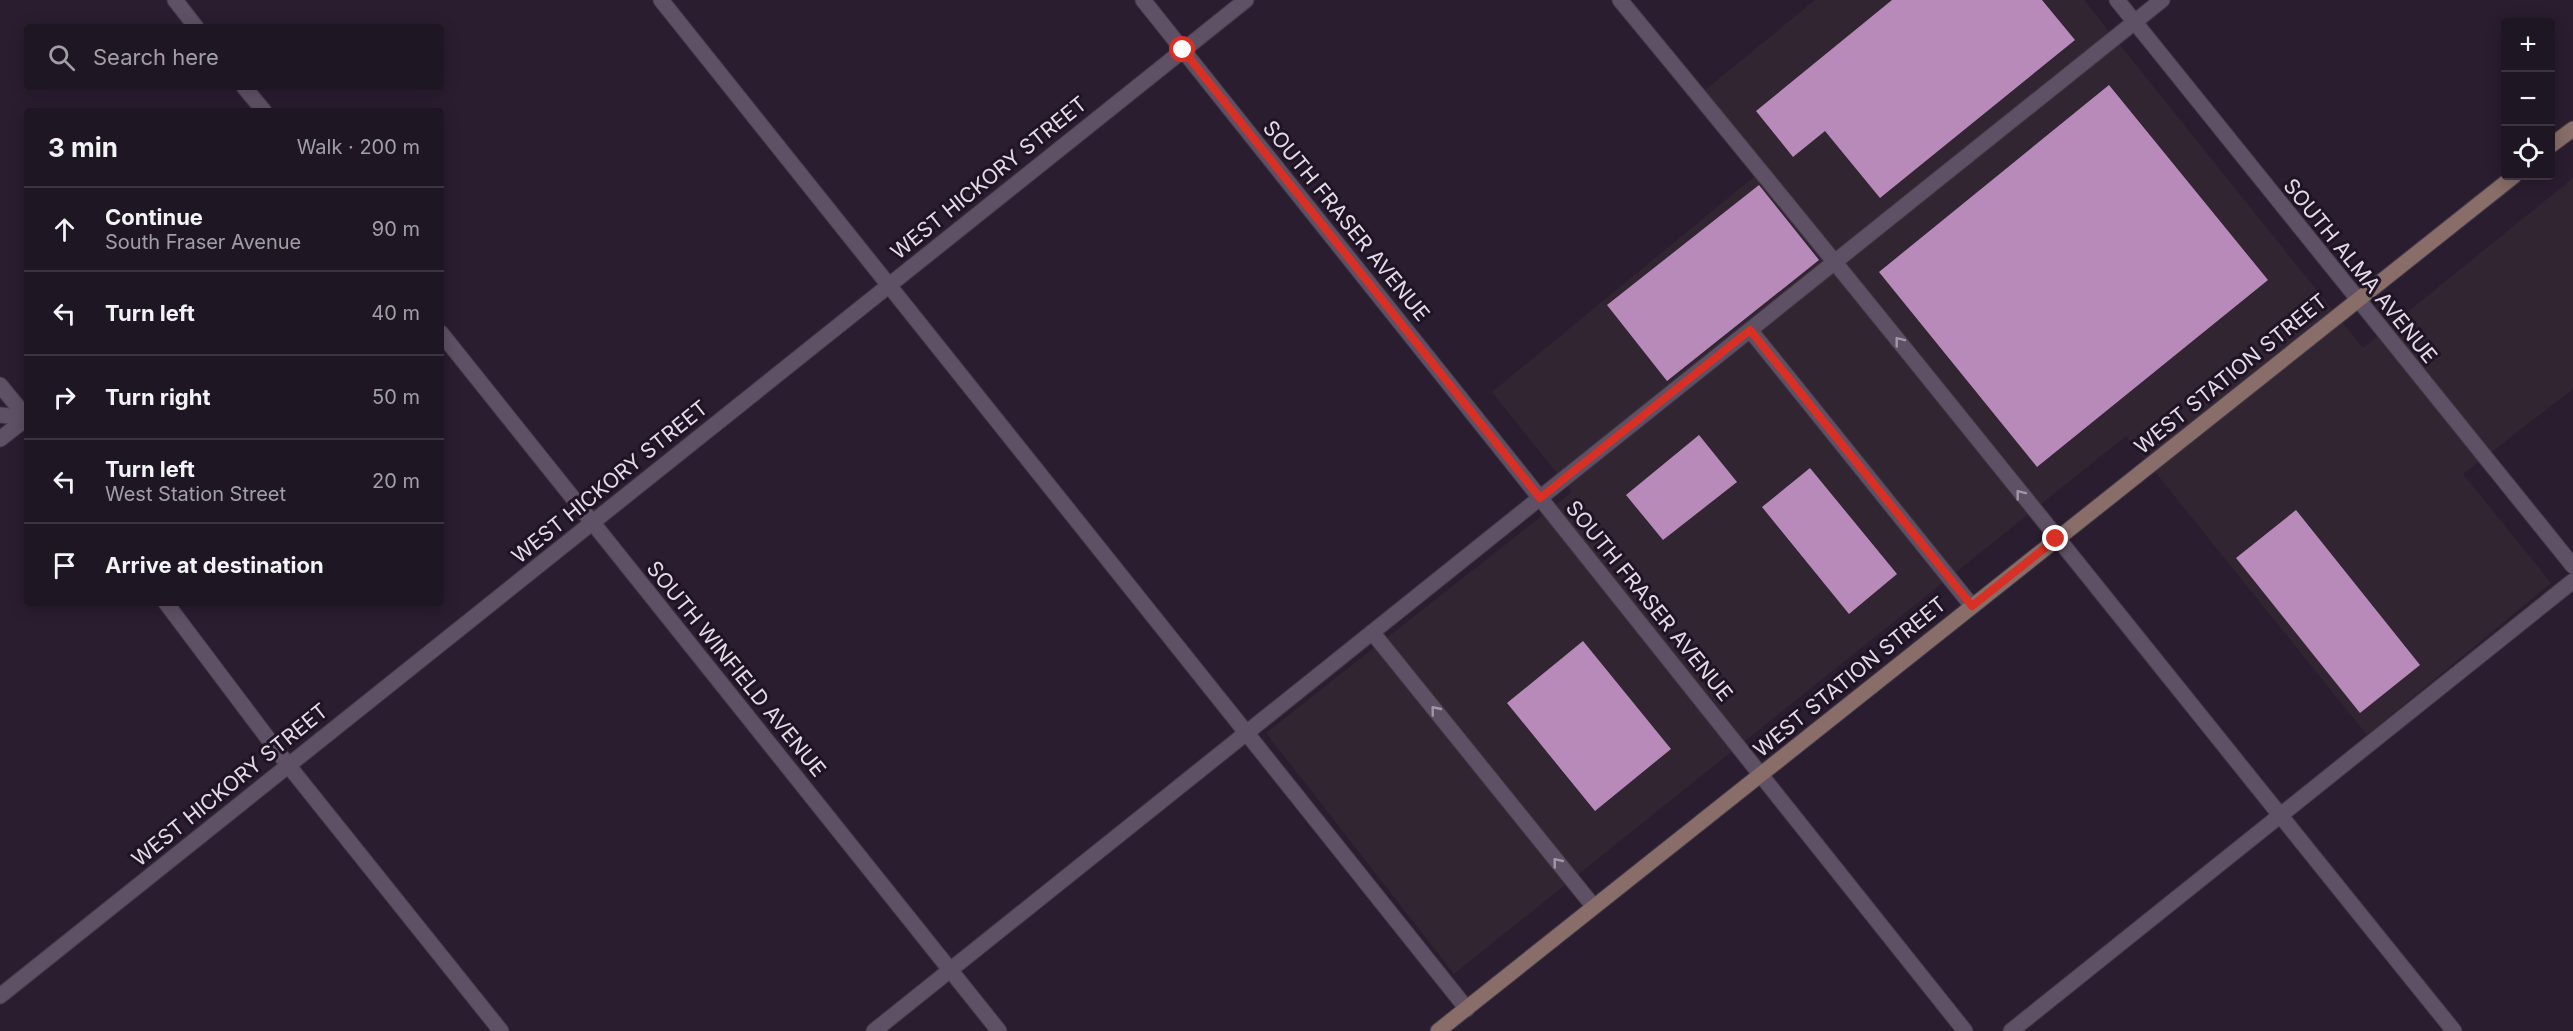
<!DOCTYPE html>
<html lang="en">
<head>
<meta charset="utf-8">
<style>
  :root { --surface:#1f1623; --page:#271f2b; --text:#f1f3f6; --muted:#a19fa6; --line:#3c3541 }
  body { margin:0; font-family:Inter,sans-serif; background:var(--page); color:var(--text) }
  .controls { position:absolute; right:18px; top:18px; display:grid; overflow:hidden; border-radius:6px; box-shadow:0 3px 15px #0003 }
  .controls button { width:54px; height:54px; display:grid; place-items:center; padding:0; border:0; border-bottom:2px solid var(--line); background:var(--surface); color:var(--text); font:30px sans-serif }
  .stop { position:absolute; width:18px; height:18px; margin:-14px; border:4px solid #d93025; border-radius:50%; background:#fff }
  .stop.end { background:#d93025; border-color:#fff; box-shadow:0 2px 6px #0008 }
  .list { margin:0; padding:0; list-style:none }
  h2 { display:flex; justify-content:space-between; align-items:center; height:78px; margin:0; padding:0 24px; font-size:26px }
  h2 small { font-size:20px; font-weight:400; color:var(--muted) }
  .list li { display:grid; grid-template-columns:39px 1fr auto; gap:18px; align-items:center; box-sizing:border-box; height:84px; padding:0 24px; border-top:2px solid var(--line) }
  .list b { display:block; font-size:22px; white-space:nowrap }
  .list p { margin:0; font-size:20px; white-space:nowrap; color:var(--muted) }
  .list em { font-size:20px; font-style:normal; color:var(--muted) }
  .icon { flex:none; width:33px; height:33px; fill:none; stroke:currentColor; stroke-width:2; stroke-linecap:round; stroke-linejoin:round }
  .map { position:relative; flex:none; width:2573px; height:1031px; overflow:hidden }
  .search { position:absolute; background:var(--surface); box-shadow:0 3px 15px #0003; left:24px; top:24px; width:420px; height:66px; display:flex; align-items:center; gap:15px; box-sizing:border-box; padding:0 21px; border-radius:6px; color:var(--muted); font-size:22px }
  .panel { position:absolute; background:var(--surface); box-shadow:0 3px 15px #0003; left:24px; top:108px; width:420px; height:498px; border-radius:6px }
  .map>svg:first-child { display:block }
  .commercial { fill:#322532 }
  .building { fill:#b88aba }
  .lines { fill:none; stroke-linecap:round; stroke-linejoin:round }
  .lane-casing { stroke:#443a48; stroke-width:17 }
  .street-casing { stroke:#443a48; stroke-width:17 }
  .secondary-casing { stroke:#443a48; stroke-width:17 }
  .lane { stroke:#5f5165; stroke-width:15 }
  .street { stroke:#5f5165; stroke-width:15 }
  .secondary { stroke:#886d68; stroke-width:15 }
  .oneway { stroke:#a196a6 }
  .route { stroke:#d93025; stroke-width:8 }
  .labels { text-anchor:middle; stroke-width:6; stroke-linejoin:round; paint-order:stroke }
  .street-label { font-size:21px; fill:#e3dce7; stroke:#1f1425 }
</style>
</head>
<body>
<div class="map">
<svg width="2573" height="1031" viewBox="0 0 2573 1031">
  <rect width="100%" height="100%" fill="#291d2f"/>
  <!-- commercial -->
  <path class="commercial" d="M1815 0H2084L2363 348 2573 178V389L2463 474 2551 583 2367 735 2126 436 1454 974 1266 733 1572 492 1492 392 1755 176 1694 99Z"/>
  <!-- building -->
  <path class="building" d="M1892 0H2042L2075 40 1880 198 1825 131 1793 157 1756 111Z
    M2109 85 2268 280 2037 467 1879 272Z
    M1759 185 1819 260 1667 381 1607 305Z
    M1699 435 1737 482 1663 540 1626 495Z
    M1810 468 1897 574 1849 614 1762 507Z
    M2296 510 2420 665 2360 713 2236 558Z
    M1583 641 1671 749 1595 811 1507 703Z"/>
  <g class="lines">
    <!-- lane casing -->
    <g class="lane-casing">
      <path id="lane" d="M661 0 1467 1009
        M1620 0C1902 341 2176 687 2454 1031
        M1750 330 1972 606
        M0 385 27 418
        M0 439 27 418
        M166 603 288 765 501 1031
        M1372 632 1594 907
        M874 1031 2162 0
        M2011 1031 2573 581"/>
    </g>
    <!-- street casing -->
    <g class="street-casing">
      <path id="street" d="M175 0 196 27
        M1143 0 1965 1031
        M2117 0 2573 566
        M244 87 264 111
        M441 333 999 1031
        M0 415 27 418
        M0 996 1246 0"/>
    </g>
    <!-- secondary casing -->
    <g class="secondary-casing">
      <path id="secondary" d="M2550 146 2573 129
        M1438 1031 2514 176"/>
    </g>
    <!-- lane -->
    <use href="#lane" class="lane"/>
    <!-- street -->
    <use href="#street" class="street"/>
    <!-- secondary -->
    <use href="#secondary" class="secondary"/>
  </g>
  <!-- one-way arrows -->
  <defs><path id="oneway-chevron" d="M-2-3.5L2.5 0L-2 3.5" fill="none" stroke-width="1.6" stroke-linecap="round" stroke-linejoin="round" transform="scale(1.5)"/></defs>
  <g class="oneway">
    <use href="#oneway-chevron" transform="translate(1899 341) rotate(-128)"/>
    <use href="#oneway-chevron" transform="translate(2020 494) rotate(-128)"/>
    <use href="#oneway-chevron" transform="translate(1435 710) rotate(-129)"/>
    <use href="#oneway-chevron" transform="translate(1557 862) rotate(-129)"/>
  </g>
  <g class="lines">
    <!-- route -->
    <path class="route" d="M1183 50 1540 498 1750 330 1972 606 2056 539"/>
  </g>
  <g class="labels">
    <!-- street labels -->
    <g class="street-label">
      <text transform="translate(989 178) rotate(-39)" y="7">WEST HICKORY STREET</text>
      <text transform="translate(1346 221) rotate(51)" y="7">SOUTH FRASER AVENUE</text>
      <text transform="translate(2360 271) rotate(51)" y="7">SOUTH ALMA AVENUE</text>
      <text transform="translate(2231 374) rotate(-39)" y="7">WEST STATION STREET</text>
      <text transform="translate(610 482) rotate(-39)" y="7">WEST HICKORY STREET</text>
      <text transform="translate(1649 601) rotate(51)" y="7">SOUTH FRASER AVENUE</text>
      <text transform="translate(736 669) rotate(51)" y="7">SOUTH WINFIELD AVENUE</text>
      <text transform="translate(1850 677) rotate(-39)" y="7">WEST STATION STREET</text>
      <text transform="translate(230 785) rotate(-39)" y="7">WEST HICKORY STREET</text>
    </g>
  </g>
</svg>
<div class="controls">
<button>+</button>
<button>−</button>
<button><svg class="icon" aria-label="locate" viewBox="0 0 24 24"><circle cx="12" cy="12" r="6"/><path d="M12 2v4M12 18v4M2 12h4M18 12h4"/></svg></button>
</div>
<div class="stop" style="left:1183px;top:50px"></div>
<div class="stop end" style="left:2056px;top:539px"></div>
<div class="search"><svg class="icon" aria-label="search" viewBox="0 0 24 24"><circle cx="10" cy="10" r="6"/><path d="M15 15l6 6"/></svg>Search here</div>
<section class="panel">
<h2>3 min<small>Walk · 200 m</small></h2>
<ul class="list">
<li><svg class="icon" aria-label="ahead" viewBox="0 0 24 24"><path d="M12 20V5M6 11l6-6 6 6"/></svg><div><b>Continue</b><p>South Fraser Avenue</p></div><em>90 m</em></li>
<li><svg class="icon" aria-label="left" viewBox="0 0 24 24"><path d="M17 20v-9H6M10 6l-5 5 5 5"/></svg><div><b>Turn left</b></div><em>40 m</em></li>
<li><svg class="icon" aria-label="right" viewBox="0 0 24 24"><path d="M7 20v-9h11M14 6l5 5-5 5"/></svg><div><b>Turn right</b></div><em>50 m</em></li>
<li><svg class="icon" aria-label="left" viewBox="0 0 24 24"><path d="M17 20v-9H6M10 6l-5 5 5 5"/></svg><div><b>Turn left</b><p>West Station Street</p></div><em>20 m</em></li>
<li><svg class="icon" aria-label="arrive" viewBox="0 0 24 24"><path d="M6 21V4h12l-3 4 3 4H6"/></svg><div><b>Arrive at destination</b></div></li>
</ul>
</section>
</div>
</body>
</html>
